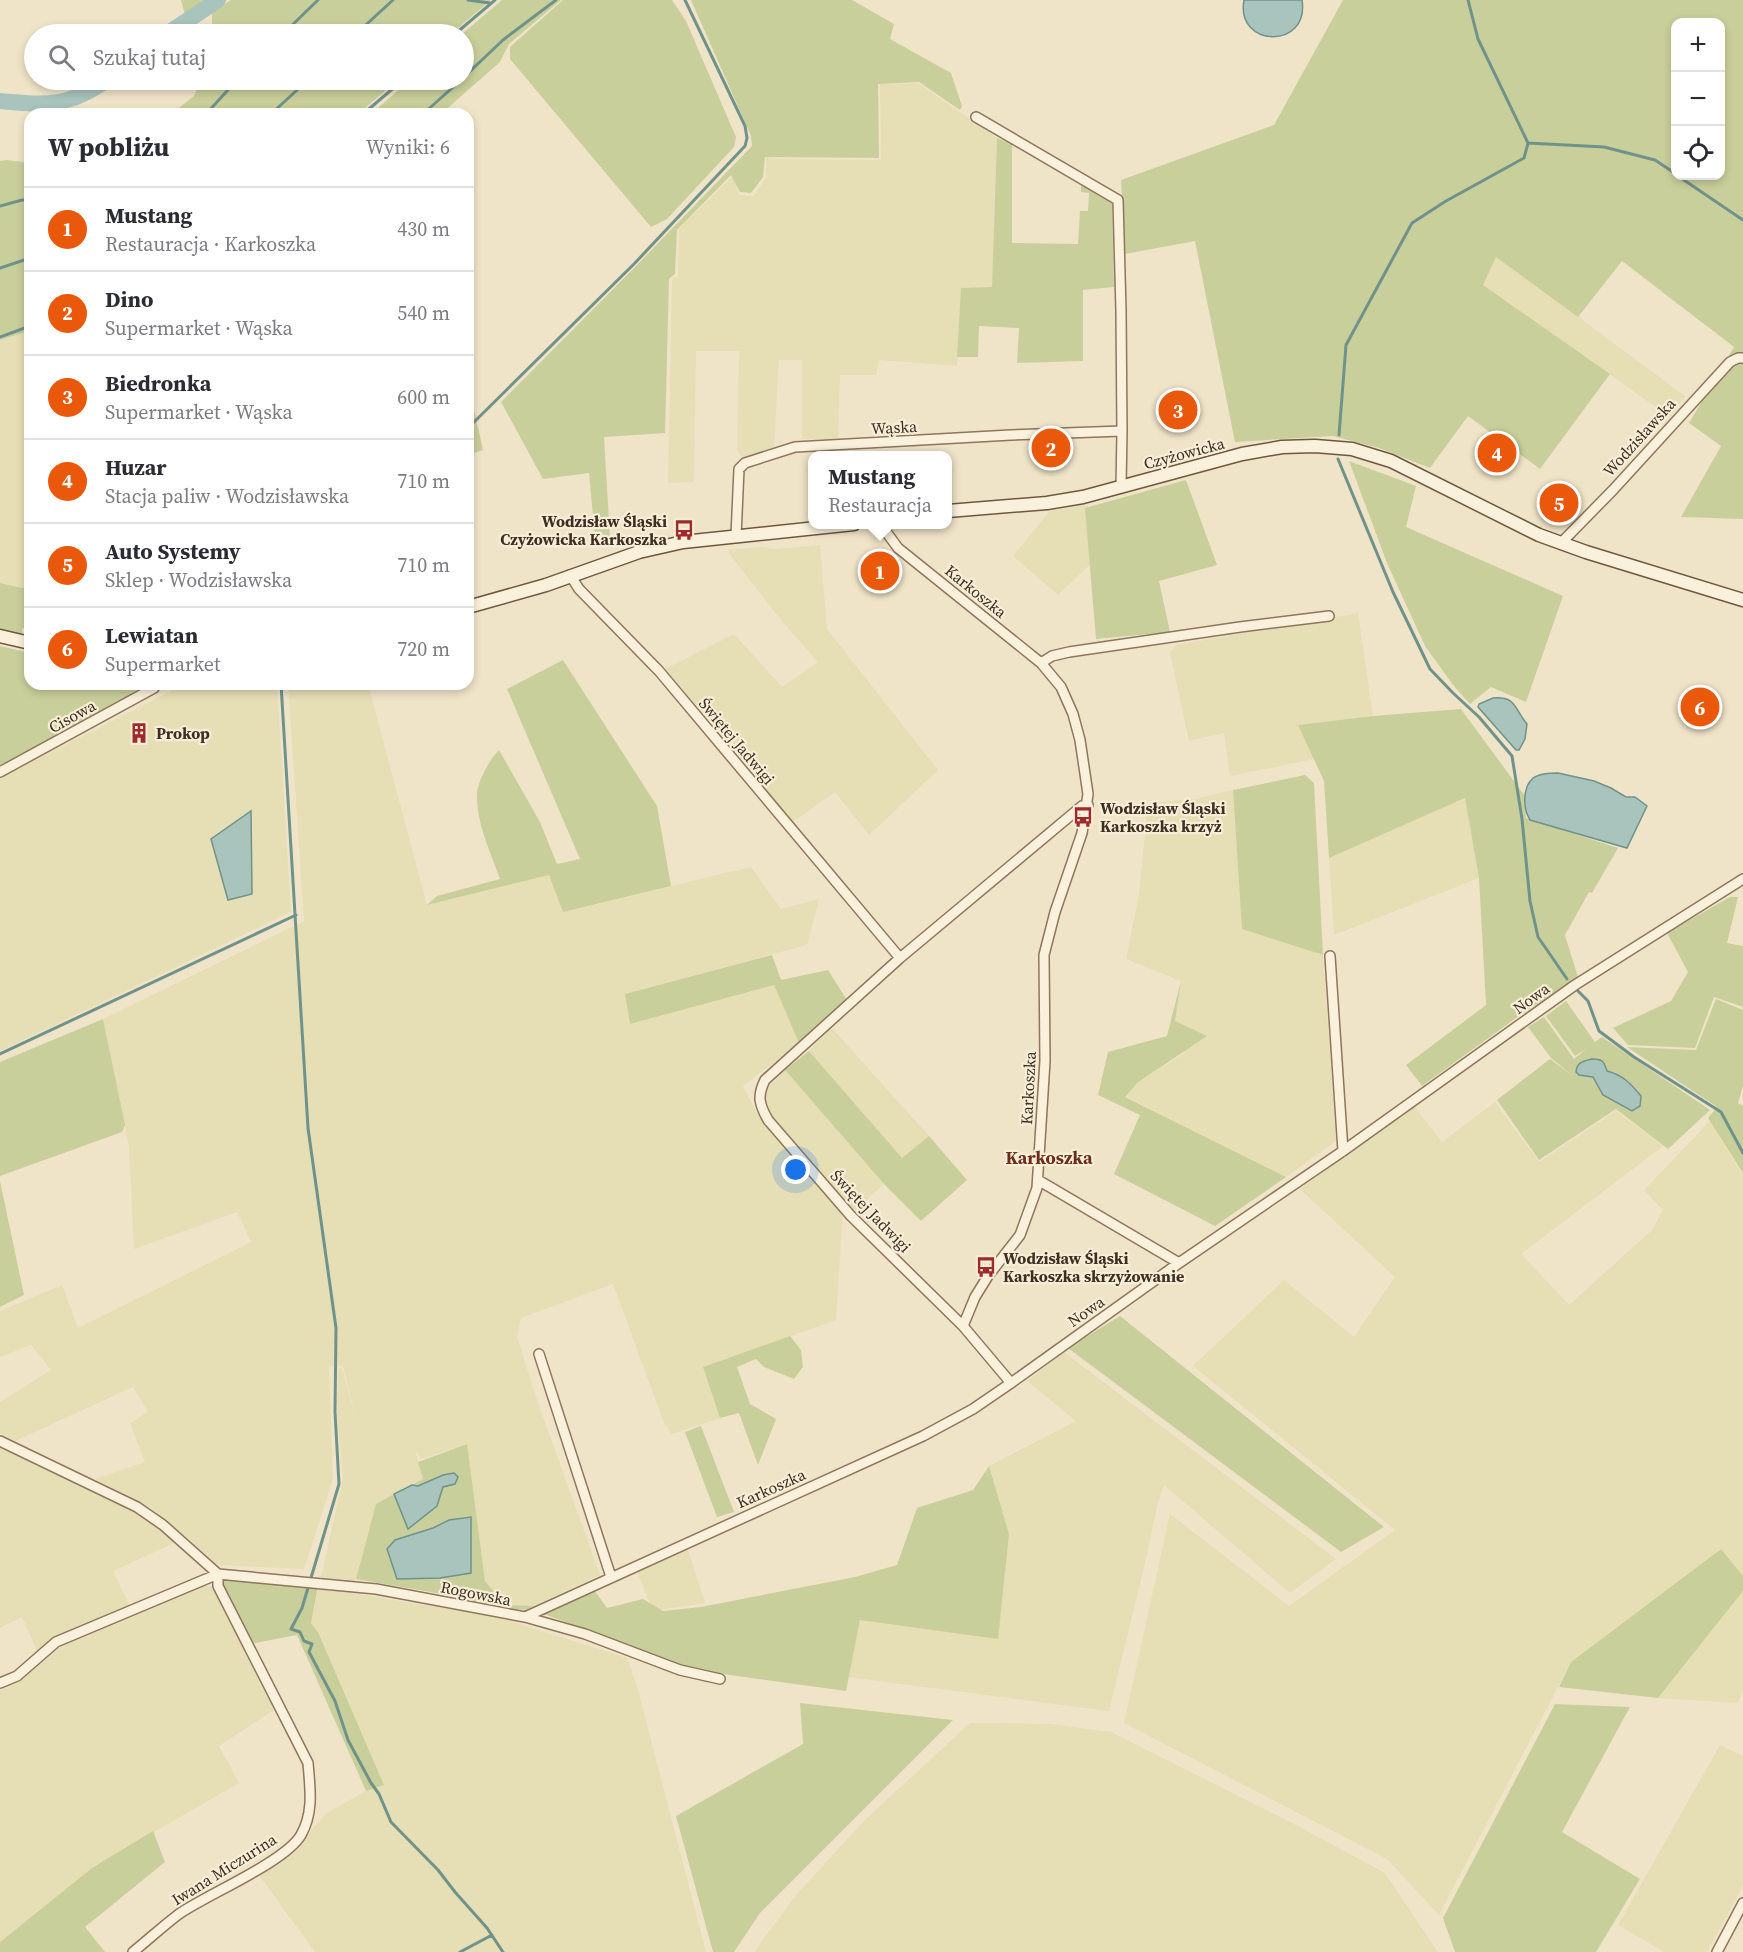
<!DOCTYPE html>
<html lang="pl">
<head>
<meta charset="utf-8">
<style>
  :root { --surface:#fff; --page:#f7f7f7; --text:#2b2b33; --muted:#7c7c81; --line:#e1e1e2; --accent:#ea580c }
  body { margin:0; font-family:"Source Serif 4",serif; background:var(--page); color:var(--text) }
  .controls { position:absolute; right:18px; top:18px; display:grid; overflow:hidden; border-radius:12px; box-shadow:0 3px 9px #0003 }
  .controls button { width:54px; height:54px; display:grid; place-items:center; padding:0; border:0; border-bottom:2px solid var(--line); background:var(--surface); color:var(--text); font:30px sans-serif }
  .you { position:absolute; left:796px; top:1170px; width:21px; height:21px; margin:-15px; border:4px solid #fff; border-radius:50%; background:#1a73e8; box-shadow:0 0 0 9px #1a73e833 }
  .badge { display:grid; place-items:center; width:39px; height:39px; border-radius:50%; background:var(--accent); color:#fff; font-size:20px; font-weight:700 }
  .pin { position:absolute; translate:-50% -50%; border:3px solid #fff; box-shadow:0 2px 6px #0006 }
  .popup { position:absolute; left:808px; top:451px; width:144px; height:78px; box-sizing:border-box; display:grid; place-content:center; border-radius:12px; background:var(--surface); filter:drop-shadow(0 2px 4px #0005); font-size:20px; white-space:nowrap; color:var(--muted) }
  .popup b { font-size:22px; color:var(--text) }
  .popup::after { content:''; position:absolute; left:50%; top:100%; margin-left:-12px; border:12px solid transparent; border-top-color:var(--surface) }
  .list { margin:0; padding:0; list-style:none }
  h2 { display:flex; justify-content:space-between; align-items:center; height:78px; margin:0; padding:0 24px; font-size:26px }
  h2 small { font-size:20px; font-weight:400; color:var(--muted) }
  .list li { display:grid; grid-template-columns:39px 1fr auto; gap:18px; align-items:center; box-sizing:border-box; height:84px; padding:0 24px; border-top:2px solid var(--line) }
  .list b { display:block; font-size:22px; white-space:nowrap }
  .list p { margin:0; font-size:20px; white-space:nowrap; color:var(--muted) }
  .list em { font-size:20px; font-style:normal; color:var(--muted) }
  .icon { flex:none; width:33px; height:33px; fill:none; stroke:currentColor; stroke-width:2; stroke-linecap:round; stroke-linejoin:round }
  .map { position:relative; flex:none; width:1743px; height:1952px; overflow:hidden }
  .search { position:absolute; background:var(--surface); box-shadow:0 3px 9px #0003; left:24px; top:24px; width:450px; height:66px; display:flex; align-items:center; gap:15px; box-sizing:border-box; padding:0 21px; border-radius:33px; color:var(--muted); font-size:22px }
  .panel { position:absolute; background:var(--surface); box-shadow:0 3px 9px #0003; left:24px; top:108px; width:450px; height:582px; border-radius:18px }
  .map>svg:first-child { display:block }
  .farmland { fill:#e6deb5 }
  .green { fill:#c9cf9b; fill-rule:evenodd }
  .water { fill:#a9c4bc; stroke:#6f938a; stroke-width:1.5 }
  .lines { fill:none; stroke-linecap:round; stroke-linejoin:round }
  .stream { stroke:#6f938a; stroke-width:3 }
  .river { stroke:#a9c4bc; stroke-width:16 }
  .street-casing { stroke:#8d765c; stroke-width:12 }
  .secondary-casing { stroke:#6f573f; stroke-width:15 }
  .street { stroke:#faf1dc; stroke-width:9 }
  .secondary { stroke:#faf1dc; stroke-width:12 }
  .labels { text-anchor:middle; stroke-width:4.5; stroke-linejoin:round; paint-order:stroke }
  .street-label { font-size:16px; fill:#3d2e20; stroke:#f7eed8 }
  .poi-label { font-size:16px; font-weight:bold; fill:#3d2e20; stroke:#f7eed8; text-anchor:start }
  .neighbourhood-label { font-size:18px; font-weight:bold; fill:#6b2e1e; stroke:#f7eed8 }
</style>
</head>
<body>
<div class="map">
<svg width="1743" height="1952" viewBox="0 0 1743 1952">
  <rect width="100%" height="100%" fill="#f0e4c8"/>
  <!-- farmland -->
  <path class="farmland" d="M918 83 997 138 992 287 961 288 957 366 879 360 876 375H840L838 440 802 439V360H779L774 447 743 458 737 450 739 351H696L694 482 668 483 672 278 678 277 679 229 733 176 739 195 754 196 766 177V157L781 159 881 160 880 84Z
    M1496 256 1685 396 1670 417 1483 285Z
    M30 331V585L22 588 0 583V340Z
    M1088 505 1097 558 1058 595 1013 556 1050 511Z
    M820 545 827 629 938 770 869 835 835 792 790 824 663 670 734 634 782 687 818 662 781 620 731 556 728 550 763 547 775 549Z
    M1358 613 1373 716 1298 725 1314 759 1230 776 1224 733 1189 741 1170 653 1176 645Z
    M185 684H277L291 912 0 1051V778Z
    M288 684H368L427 905 549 875 564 912 751 867 781 909 819 899 807 945 625 994 630 1024 774 985 799 1043 743 1086 756 1111 843 1209 836 1320 703 1367 720 1418 672 1434 664 1423 613 1284 521 1318 517 1337 537 1400 600 1575 533 1606 505 1605 485 1581 466 1444 421 1459 415 1450 423 1479 376 1504 352 1593 498 1617 627 1658 637 1686 706 1952H315L259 1875 298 1850 312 1829 327 1813 366 1791 384 1785 317 1629 311 1623 343 1478 337 1413 338 1368H342L357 1423 343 1366H329L333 1479 304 1569 218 1565 152 1508 95 1479 145 1462 130 1423 148 1412 133 1387 15 1441 0 1433V1402L51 1370 31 1345 0 1357V1311L62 1285 78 1328 251 1242 237 1212 134 1249 129 1147 103 1019 304 921Z
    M1233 790 1242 929 1323 955 1336 1141 1286 1177 1125 1096 1137 1083 1185 1053 1175 1021 1181 981 1126 959 1139 894 1148 803 1194 799Z
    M1465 798 1479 878 1334 935 1329 858Z
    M831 1027 929 1136 902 1158 809 1051Z
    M785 1070 884 1184 854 1211 769 1112 765 1103 767 1088Z
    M1495 1102 1539 1162 1616 1111 1663 1146 1521 1254 1569 1305 1652 1230 1663 1210 1644 1190 1710 1121 1743 1175V1576L1721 1549 1571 1662 1439 1915 1387 1859 1124 1723 1170 1514 1289 1606 1395 1530 1193 1366 1284 1280 1354 1337 1395 1277 1300 1189 1414 1106 1442 1142Z
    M1064 1352 1336 1559 1290 1593 1164 1485 1158 1502 1146 1559 1109 1711 848 1677 860 1620 1009 1534 989 1466 1076 1421 1027 1381Z
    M0 1445 146 1517 164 1531 174 1543 113 1571 130 1607 38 1653 22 1617 0 1628Z
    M687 1547 705 1603 653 1611 636 1569Z
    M204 1586 212 1587 253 1663 274 1710 219 1746 239 1783 92 1868 0 1942V1690L18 1683 59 1648Z
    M1743 1591V1691L1738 1703 1658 1698Z
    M970 1723 1050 1724 1111 1732 1294 1824 1385 1873 1438 1952H754L796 1895 865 1820Z
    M1720 1745 1743 1756V1886L1707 1952H1664L1618 1925Z"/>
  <!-- green -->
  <path class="green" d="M181 0H204L185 15Z
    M231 0H491L451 34H212V13Z
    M502 0H561L509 44 500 62 441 114H371L410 80H464L462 34Z
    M563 0H672L686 21 736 137 734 147 667 219 651 227 510 59V47Z
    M691 0H852L894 24 890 39 951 73 962 106 960 110 919 82 878 84 879 158 765 157 763 177 751 193 740 192 731 175 677 230 675 274 669 279 665 433 604 437 610 537H595L589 473 543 479 501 402 636 266 752 146 751 136Z
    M1343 0H1743V519L1681 517 1721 446 1689 423 1734 347 1622 261 1578 317 1496 257 1483 285 1610 374 1540 469 1468 416 1430 468 1379 448 1333 436 1235 442 1195 241 1125 254 1121 180 1274 125ZM1676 22H1720V176H1676Z
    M201 80H398L358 114H171L194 96Z
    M997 138 1012 144V243L1078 244 1080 211H1088L1089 193 1081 192V184L1112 202 1114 287 1083 290V361L1017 363 1019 328 979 326 978 357H957L961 288 992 287Z
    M7 160 30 163V331L0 340V161Z
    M473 405 483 450 468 455V411Z
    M1349 461 1416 486 1406 527 1563 596 1526 702 1491 687 1470 704 1453 685 1425 646 1387 563Z
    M1186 480 1217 565 1159 581 1170 632 1096 639 1085 508Z
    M0 583 22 588 30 585V630L22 628V635L0 629Z
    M0 646 30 653V684H146L105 712 0 765Z
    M563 660 657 806 671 886 563 912 549 875 427 905 437 896 500 879C491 853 477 825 477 797 476 783 490 759 499 750L540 822 557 864 580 859 507 689Z
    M1461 709 1525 796 1526 818 1618 848 1592 893 1589 892 1565 935 1578 977 1516 1018 1422 1086 1406 1065 1486 1005 1479 878 1465 798 1329 858 1324 781 1298 725 1373 716Z
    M1305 775 1314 783 1323 955 1242 929 1233 790Z
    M1730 897H1738L1727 943 1743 946V1007L1714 997 1695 1048 1628 1045 1613 1028 1671 1001 1688 972 1667 933Z
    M772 955 781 980 828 970 847 1000 799 1043 774 985 630 1024 625 994Z
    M1181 981 1175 1021 1207 1036 1137 1083 1125 1097 1286 1177 1215 1226 1114 1174 1140 1115 1098 1095 1108 1052 1167 1036Z
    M1716 999 1743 1010V1086L1738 1103 1743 1106V1173L1708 1118 1717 1107 1627 1047 1696 1050Z
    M1566 1001 1595 1042 1602 1037 1710 1110 1668 1149 1616 1109 1539 1160 1497 1100 1550 1059 1574 1077 1551 1058 1528 1027 1544 1017 1574 1059 1586 1049 1575 1056 1546 1016Z
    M103 1019 125 1125 122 1132 0 1176V1062Z
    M809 1051 902 1158 929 1136 967 1180 921 1221 884 1184 785 1070Z
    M0 1181 24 1295 0 1307Z
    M1120 1316 1384 1527 1341 1552 1068 1348Z
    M790 1336 801 1350 803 1367 794 1379 764 1367 756 1359 737 1367 750 1404 776 1419 758 1465 739 1413 720 1418 703 1367Z
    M701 1426 734 1512 717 1517 685 1432Z
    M467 1444 485 1581 505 1605 533 1606 528 1609 518 1610 442 1594 356 1579 376 1504 394 1494 408 1529 437 1506 443 1487 455 1484 443 1475 418 1486 412 1485 423 1479 418 1462Z
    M989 1466 1009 1534 998 1639 860 1620 846 1691 693 1670 544 1614 594 1590 607 1608 643 1599 663 1611 701 1607 855 1577 897 1565 917 1508 973 1490Z
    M1721 1549 1743 1576V1591L1658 1698 1559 1687 1571 1662Z
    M222 1579 318 1587 311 1623 318 1632 384 1785 366 1791 297 1635 250 1644 222 1585Z
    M800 1703 953 1720 760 1913 734 1952H713L676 1816 803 1744Z
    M1555 1704 1630 1707 1562 1832 1640 1879 1596 1952H1455L1443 1918Z
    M153 1831 165 1862 85 1927 105 1952H0V1942L92 1868Z"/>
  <!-- water -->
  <path class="water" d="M1244 0H1302C1310 50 1235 48 1244 0Z
    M1493 698C1517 696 1514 709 1527 724L1525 739 1519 750H1516L1478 707 1479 704Z
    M1558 773 1594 781 1611 788 1626 797H1635L1647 806 1627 848 1530 820C1523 809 1522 788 1533 778 1540 773 1550 773 1558 773Z
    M251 811 252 894 228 900 211 839Z
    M1592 1059C1602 1059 1604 1061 1607 1071 1623 1075 1631 1084 1641 1096L1640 1106 1632 1111 1603 1095 1593 1077 1579 1075 1576 1072C1577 1062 1583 1061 1592 1059Z
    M454 1473 458 1477 455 1484 443 1487 437 1506 408 1529 394 1494 412 1485 418 1486 443 1475Z
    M471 1517V1573L440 1578 397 1579 387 1549 395 1540 433 1528 449 1520Z"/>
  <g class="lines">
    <!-- stream -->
    <path class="stream" d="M468 0 490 3
      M283 34 318 0
      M356 34 393 0
      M455 34 495 0
      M464 77 503 40 556 0
      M206 114 237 80
      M271 114 308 80
      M363 114 403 80
      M423 114 461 80
      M1528 143 1604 147 1655 160 1676 174
      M1678 176 1743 220
      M0 206 22 200H30
      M0 268 30 258
      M0 337 30 326
      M468 428 634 264 745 146 747 138 745 126 685 0
      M1339 435 1346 345 1412 223 1446 201 1524 158 1528 143 1478 39 1468 0
      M1338 459 1393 592 1430 669 1453 693 1479 717 1512 756 1522 819 1530 901 1538 937 1567 979
      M281 684 308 1128 336 1328 335 1412 339 1484 302 1608 291 1629 300 1632 304 1641 312 1644 309 1652 335 1701 348 1740 371 1783 379 1794 391 1822 438 1870 455 1892 487 1928 503 1952
      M1578 991 1588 1001 1599 1031 1634 1057 1721 1112 1743 1153
      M0 1054 296 915
      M460 1952 492 1935"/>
    <!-- river -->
    <path class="river" d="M167 34 218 0
      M0 101C46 105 67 108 107 80"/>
    <!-- street casing -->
    <g class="street-casing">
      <path id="street" d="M976 117 1118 200 1121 311 1122 431
        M736 536 739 469 745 463 795 447 1011 435 1122 431 1121 487
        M1561 543 1613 490 1730 362 1738 358H1743
        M570 575 579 589 659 671 900 958 1082 806 1088 805
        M1041 663 1052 656 1069 652 1240 627 1329 616
        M0 772 154 688 156 684
        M1330 956 1343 1151
        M900 958 765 1080C757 1096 759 1104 768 1120L851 1216 963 1326
        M1038 1180 1179 1263
        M539 1354 611 1577
        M1011 1383 1179 1263 1343 1151 1575 985 1743 879
        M0 1441 137 1507 163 1525 218 1574V1586L308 1763C310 1788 314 1812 301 1835 285 1862 208 1894 179 1914 163 1926 148 1940 133 1952
        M525 1617 923 1436 973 1409 1011 1383 963 1326 975 1297 988 1276 1020 1235 1037 1188 1045 1061 1044 955 1055 912 1082 833 1088 794 1080 740 1073 714 1061 687 1041 663 898 548 887 533 884 524
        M0 1683 17 1676 56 1642 218 1574 376 1589 525 1617 585 1634 680 1670 720 1679
        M1717 1952 1743 1903"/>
    </g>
    <!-- secondary casing -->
    <g class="secondary-casing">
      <path id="secondary" d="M948 511 1047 503 1083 497 1242 454 1282 447 1315 446 1352 449 1391 461 1539 535 1586 552 1743 600
        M468 607 546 585 639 552 683 542 854 524
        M0 636 30 643"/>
    </g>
    <!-- street -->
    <use href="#street" class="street"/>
    <!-- secondary -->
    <use href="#secondary" class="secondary"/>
  </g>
  <!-- icons -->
  <defs>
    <g id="bus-bare" transform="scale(1.62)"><path d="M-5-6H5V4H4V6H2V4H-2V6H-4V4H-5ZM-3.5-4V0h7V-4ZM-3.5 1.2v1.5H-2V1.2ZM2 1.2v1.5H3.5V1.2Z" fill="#9e2a2b" stroke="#f7eed8" stroke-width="2.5" paint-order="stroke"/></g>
    <g id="building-bare" transform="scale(1.62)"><path d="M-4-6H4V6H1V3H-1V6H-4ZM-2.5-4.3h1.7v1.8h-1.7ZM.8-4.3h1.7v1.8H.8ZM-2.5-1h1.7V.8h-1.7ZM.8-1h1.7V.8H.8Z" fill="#9e2a2b" stroke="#f7eed8" stroke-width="2.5" paint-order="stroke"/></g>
  </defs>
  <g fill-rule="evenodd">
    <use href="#bus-bare" x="684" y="530"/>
    <use href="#building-bare" x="139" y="733"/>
    <use href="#bus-bare" x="1083" y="817"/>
    <use href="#bus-bare" x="986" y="1267"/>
  </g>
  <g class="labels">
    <!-- street labels -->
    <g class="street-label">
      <text transform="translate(894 427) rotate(-3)" y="6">Wąska</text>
      <text transform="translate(1639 437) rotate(-48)" y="6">Wodzisławska</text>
      <text transform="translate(1184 453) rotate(-15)" y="6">Czyżowicka</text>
      <text transform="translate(976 591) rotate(39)" y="6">Karkoszka</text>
      <text transform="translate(72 716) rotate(-29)" y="6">Cisowa</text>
      <text transform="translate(737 741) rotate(50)" y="6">Świętej Jadwigi</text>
      <text transform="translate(1531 998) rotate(-36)" y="6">Nowa</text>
      <text transform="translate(1028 1088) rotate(-87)" y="6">Karkoszka</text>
      <text transform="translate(871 1211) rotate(46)" y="6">Świętej Jadwigi</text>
      <text transform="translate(1086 1311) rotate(-35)" y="6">Nowa</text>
      <text transform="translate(771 1488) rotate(-24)" y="6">Karkoszka</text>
      <text transform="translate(476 1593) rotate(11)" y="6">Rogowska</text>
      <text transform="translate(224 1869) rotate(-32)" y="6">Iwana Miczurina</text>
    </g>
    <!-- poi labels -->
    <g class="poi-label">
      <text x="667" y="527" text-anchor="end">Wodzisław Śląski<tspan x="667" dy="18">Czyżowicka Karkoszka</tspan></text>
      <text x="156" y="739">Prokop</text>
      <text x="1100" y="814">Wodzisław Śląski<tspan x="1100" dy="18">Karkoszka krzyż</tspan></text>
      <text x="1003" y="1264">Wodzisław Śląski<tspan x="1003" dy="18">Karkoszka skrzyżowanie</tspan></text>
    </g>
    <!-- neighbourhood labels -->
    <g class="neighbourhood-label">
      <text x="1049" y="1164">Karkoszka</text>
    </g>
  </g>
</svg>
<div class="controls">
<button>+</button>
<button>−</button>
<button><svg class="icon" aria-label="locate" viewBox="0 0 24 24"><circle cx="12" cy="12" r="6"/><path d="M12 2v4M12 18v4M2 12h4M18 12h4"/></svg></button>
</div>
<div class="you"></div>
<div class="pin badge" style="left:880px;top:571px">1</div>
<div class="popup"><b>Mustang</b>Restauracja</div>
<div class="pin badge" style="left:1051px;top:448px">2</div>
<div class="pin badge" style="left:1178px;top:410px">3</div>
<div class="pin badge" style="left:1497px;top:453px">4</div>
<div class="pin badge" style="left:1559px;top:503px">5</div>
<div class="pin badge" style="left:1700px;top:707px">6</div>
<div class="search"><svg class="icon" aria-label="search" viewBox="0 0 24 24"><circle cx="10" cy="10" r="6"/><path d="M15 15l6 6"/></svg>Szukaj tutaj</div>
<section class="panel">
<h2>W pobliżu<small>Wyniki: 6</small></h2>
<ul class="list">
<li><span class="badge">1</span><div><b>Mustang</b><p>Restauracja · Karkoszka</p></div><em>430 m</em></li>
<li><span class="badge">2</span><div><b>Dino</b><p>Supermarket · Wąska</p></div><em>540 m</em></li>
<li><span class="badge">3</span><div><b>Biedronka</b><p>Supermarket · Wąska</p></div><em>600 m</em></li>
<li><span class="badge">4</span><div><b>Huzar</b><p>Stacja paliw · Wodzisławska</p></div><em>710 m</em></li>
<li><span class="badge">5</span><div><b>Auto Systemy</b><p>Sklep · Wodzisławska</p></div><em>710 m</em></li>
<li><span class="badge">6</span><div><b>Lewiatan</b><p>Supermarket</p></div><em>720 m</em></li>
</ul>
</section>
</div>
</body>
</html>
